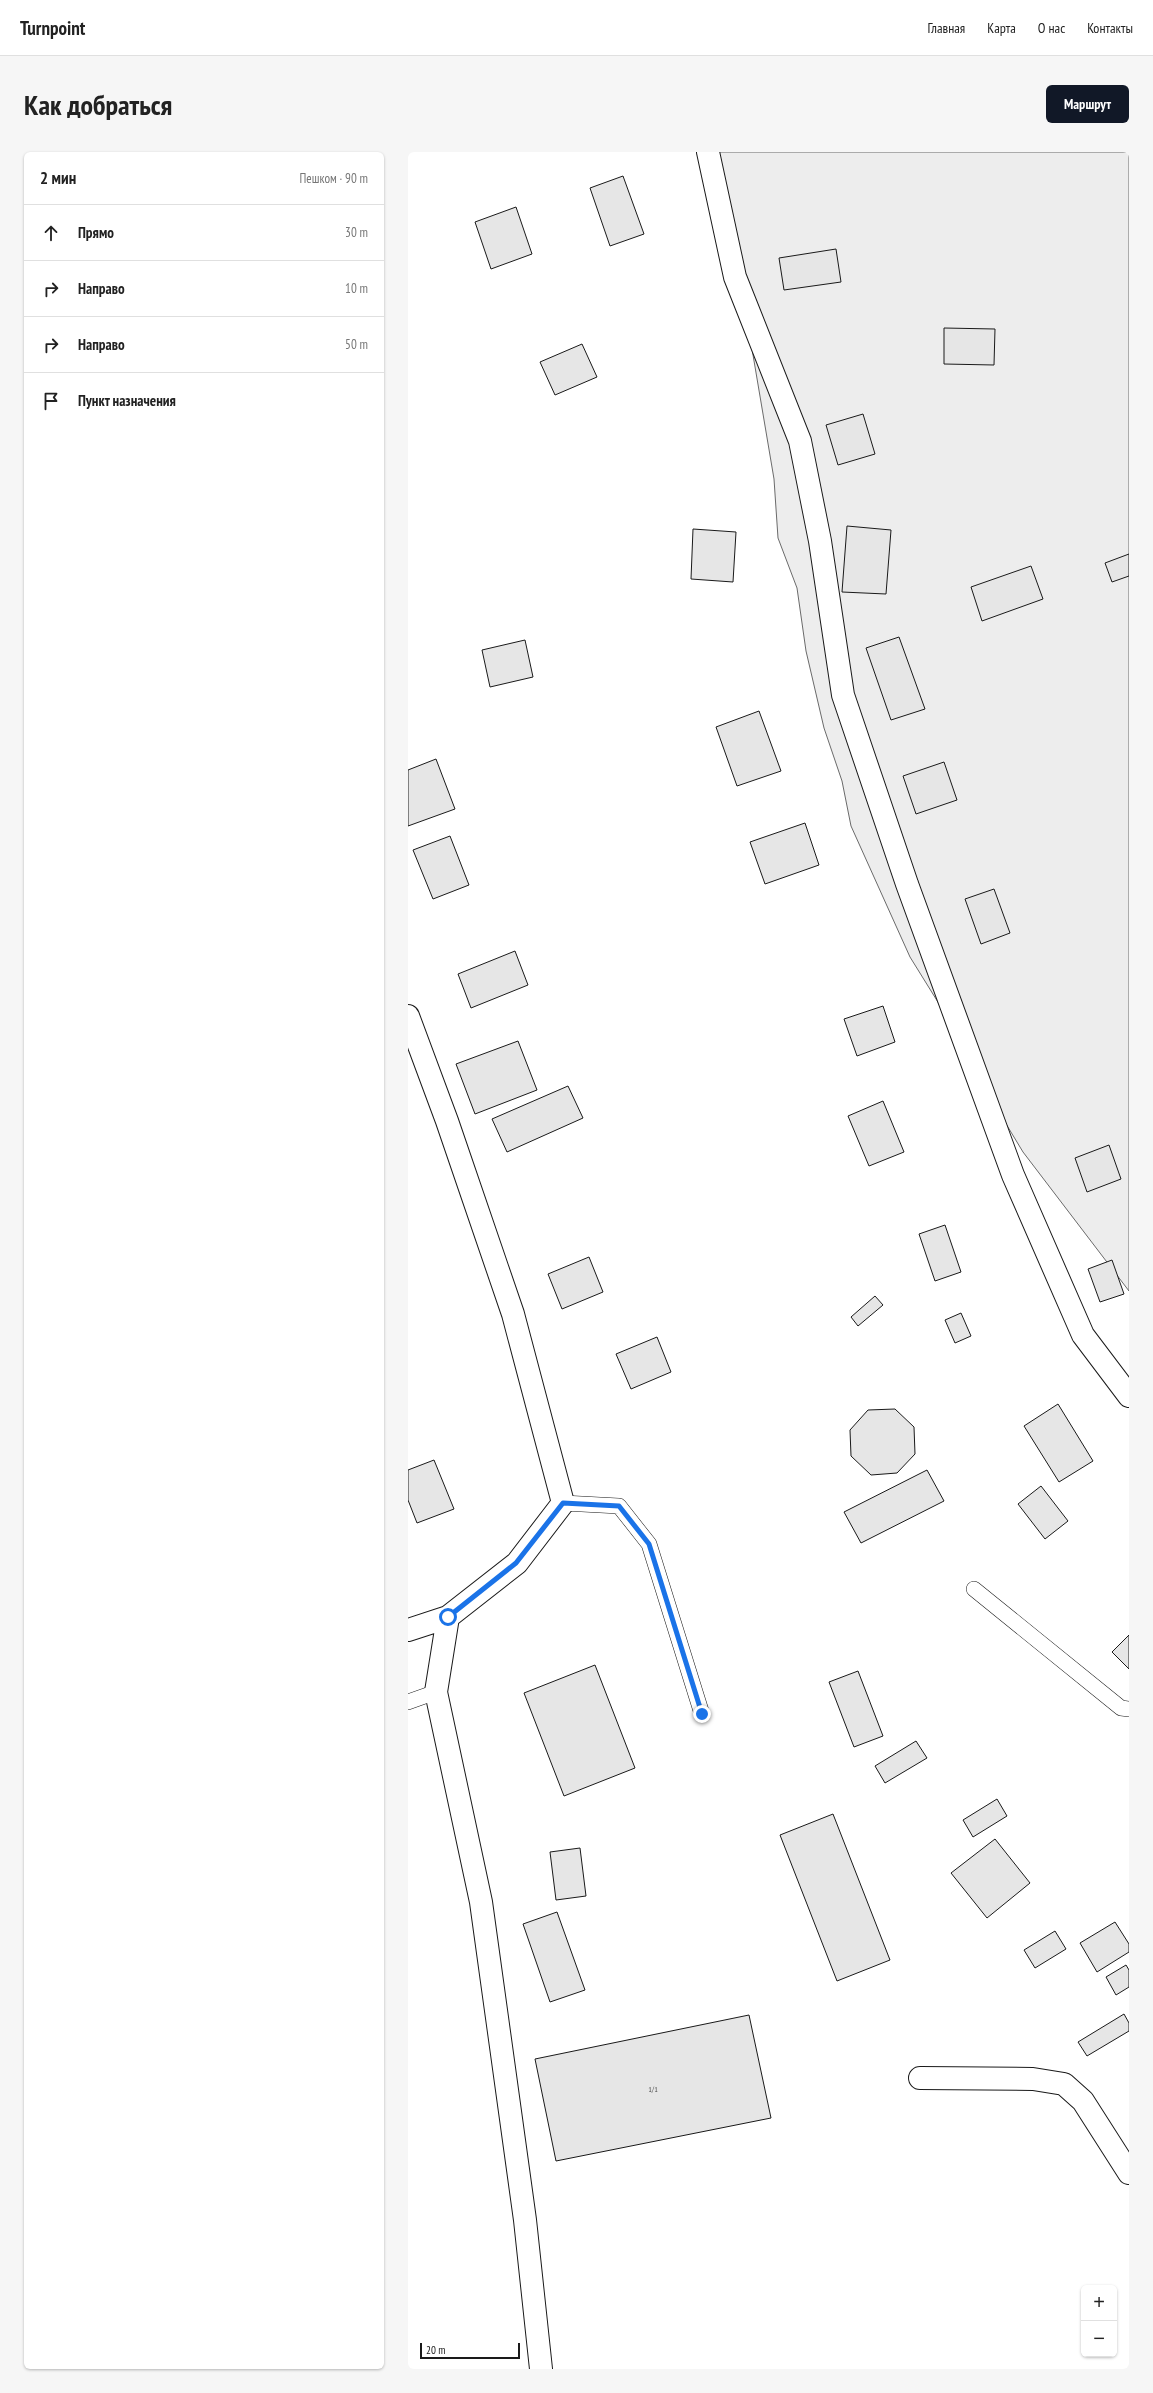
<!DOCTYPE html>
<html lang="ru">
<head>
<meta charset="utf-8">
<style>
  :root { --surface:#fff; --page:#f6f6f6; --text:#222; --muted:#767676; --line:#e0e0e0; --accent:#111827 }
  body { margin:0; font-family:"PT Sans Narrow",sans-serif; background:var(--page); color:var(--text) }
  .controls { position:absolute; right:12px; bottom:12px; display:grid; overflow:hidden; border-radius:6px; box-shadow:0 1px 3px #0004 }
  .controls button { width:36px; height:36px; display:grid; place-items:center; padding:0; border:0; border-bottom:1px solid var(--line); background:var(--surface); color:var(--text); font:20px sans-serif }
  .scale { position:absolute; left:12px; bottom:10px; width:100px; box-sizing:border-box; padding-left:4px; border:2px solid #1a1a1a; border-top:0; font-size:11px; line-height:14px; white-space:nowrap; color:#1a1a1a; -webkit-text-stroke:3px #fff; paint-order:stroke }
  .stop { position:absolute; width:12px; height:12px; margin:-9px; border:3px solid #1a73e8; border-radius:50%; background:#fff }
  .stop.end { background:#1a73e8; border-color:#fff; box-shadow:0 1px 4px #0008 }
  .list { margin:0; padding:0; list-style:none }
  h2 { display:flex; justify-content:space-between; align-items:center; height:52px; margin:0; padding:0 16px; font-size:17px }
  h2 small { font-size:13px; font-weight:400; color:var(--muted) }
  .list li { display:grid; grid-template-columns:26px 1fr auto; gap:12px; align-items:center; box-sizing:border-box; height:56px; padding:0 16px; border-top:1px solid var(--line) }
  .list b { display:block; font-size:15px; white-space:nowrap }
  .list em { font-size:13px; font-style:normal; color:var(--muted) }
  .icon { flex:none; width:22px; height:22px; fill:none; stroke:currentColor; stroke-width:2; stroke-linecap:round; stroke-linejoin:round }
  .map { position:relative; flex:none; width:721px; height:2217px; overflow:hidden; border-radius:6px }
  header { display:flex; align-items:center; gap:24px; box-sizing:border-box; height:56px; padding:0 20px; background:var(--surface); border-bottom:1px solid var(--line) }
  header strong { font-size:19px }
  nav { display:flex; gap:22px; margin-inline-start:auto; font-size:14px }
  .intro { display:flex; align-items:center; justify-content:space-between; box-sizing:border-box; height:96px; padding:0 24px }
  h1 { margin:0; font-size:28px }
  .button { padding:10px 18px; border-radius:6px; background:var(--accent); color:#fff; font-size:14px; font-weight:700 }
  main { display:flex; gap:24px; padding:0 24px }
  aside { flex:1; background:var(--surface); border-radius:6px; box-shadow:0 1px 3px #0004 }
  .map>svg:first-child { display:block }
  .built { fill:#ededed; stroke:#6a6a6a }
  .building { fill:#e6e6e6; stroke:#1a1a1a }
  .lines { fill:none; stroke-linecap:round; stroke-linejoin:round }
  .lane-casing { stroke:#1a1a1a; stroke-width:16 }
  .street-casing { stroke:#1a1a1a; stroke-width:24 }
  .lane { stroke:#fff; stroke-width:15 }
  .street { stroke:#fff; stroke-width:22 }
  .route { stroke:#1a73e8; stroke-width:5 }
  .labels { text-anchor:middle; stroke-width:3; stroke-linejoin:round; paint-order:stroke }
  .number-label { font-size:8px; fill:#4d4d4d }
</style>
</head>
<body>
<header>
<strong>Turnpoint</strong>
<nav><a>Главная</a><a>Карта</a><a>О нас</a><a>Контакты</a></nav>
</header>
<div class="intro"><h1>Как добраться</h1><a class="button">Маршрут</a></div>
<main>
<aside>
<h2>2 мин<small>Пешком · 90 m</small></h2>
<ul class="list">
<li><svg class="icon" aria-label="ahead" viewBox="0 0 24 24"><path d="M12 20V5M6 11l6-6 6 6"/></svg><div><b>Прямо</b></div><em>30 m</em></li>
<li><svg class="icon" aria-label="right" viewBox="0 0 24 24"><path d="M7 20v-9h11M14 6l5 5-5 5"/></svg><div><b>Направо</b></div><em>10 m</em></li>
<li><svg class="icon" aria-label="right" viewBox="0 0 24 24"><path d="M7 20v-9h11M14 6l5 5-5 5"/></svg><div><b>Направо</b></div><em>50 m</em></li>
<li><svg class="icon" aria-label="arrive" viewBox="0 0 24 24"><path d="M6 21V4h12l-3 4 3 4H6"/></svg><div><b>Пункт назначения</b></div></li>
</ul>
</aside>
<div class="map">
<svg width="721" height="2217" viewBox="0 0 721 2217">
  <rect width="100%" height="100%" fill="#fff"/>
  <!-- built -->
  <path class="built" d="M295 0H721V1139L615 1000 560 909 533 855 502 805 443 674 434 629 416 576 398 499 389 436 370 386 366 327 344 197Z"/>
  <!-- building -->
  <path class="building" d="M215 24 236 82 202 94 182 36Z
    M108 55 124 102 83 117 67 70Z
    M428 97 433 130 376 138 371 106Z
    M536 176 587 177 586 213 536 212Z
    M174 192 189 225 147 243 132 210Z
    M455 262 467 302 430 313 418 273Z
    M439 374 483 378 478 442 434 440Z
    M285 377 328 380 325 430 283 427Z
    M721 402V424L704 430 697 411Z
    M623 414 635 447 574 469 563 435Z
    M491 485 517 557 483 568 458 496Z
    M117 488 125 525 82 535 74 498Z
    M351 559 373 619 329 634 308 575Z
    M28 607 47 657 0 674V618Z
    M536 610 549 648 508 662 495 624Z
    M397 671 411 713 357 732 342 690Z
    M42 684 61 733 25 747 5 698Z
    M586 737 602 781 573 792 557 747Z
    M107 799 120 833 63 856 50 822Z
    M475 854 487 890 449 904 436 867Z
    M110 889 129 938 67 962 48 912Z
    M160 934 175 966 99 1000 84 967Z
    M475 949 496 1000 461 1014 440 964Z
    M701 993 713 1027 679 1040 667 1006Z
    M537 1073 553 1120 527 1129 511 1082Z
    M181 1105 195 1140 154 1157 140 1122Z
    M704 1108 716 1142 692 1150 680 1117Z
    M467 1144 475 1153 450 1174 443 1165Z
    M553 1161 563 1184 547 1191 537 1168Z
    M249 1185 263 1220 223 1237 208 1202Z
    M650 1252 685 1309 651 1330 616 1274Z
    M487 1257 506 1275 507 1302 489 1321 463 1323 443 1304 442 1278 460 1258Z
    M26 1308 46 1357 9 1371 0 1348V1318Z
    M519 1318 536 1349 453 1391 436 1360Z
    M633 1334 660 1369 637 1387 610 1352Z
    M721 1483V1517L704 1500Z
    M187 1513 227 1616 156 1644 116 1541Z
    M450 1519 475 1584 446 1595 421 1530Z
    M508 1589 519 1606 477 1631 467 1614Z
    M589 1647 599 1664 565 1685 555 1668Z
    M425 1662 482 1808 429 1829 372 1683Z
    M587 1687 622 1731 579 1766 543 1721Z
    M172 1696 178 1744 148 1748 142 1700Z
    M149 1760 177 1838 142 1850 115 1772Z
    M707 1770 721 1792V1800L689 1820 672 1791Z
    M647 1779 658 1797 627 1816 616 1798Z
    M718 1813 721 1818V1835L708 1843 698 1825Z
    M716 1862 721 1871V1879L679 1904 670 1890Z
    M341 1863 363 1966 148 2009 127 1907Z"/>
  <g class="lines">
    <!-- lane casing -->
    <g class="lane-casing">
      <path id="lane" d="M155 1351 211 1354 241 1392 294 1562
        M566 1437 713 1556 721 1557
        M0 1550 28 1540"/>
    </g>
    <!-- street casing -->
    <g class="street-casing">
      <path id="street" d="M300 0 327 125 392 289 412 389 435 543 499 732 605 1023 675 1183 721 1244
        M0 864 39 969 105 1162 155 1351 109 1411 40 1465 28 1540 73 1750 117 2068 133 2217
        M0 1478 40 1465
        M512 1926 625 1927 656 1932 675 1949 721 2021"/>
    </g>
    <!-- lane -->
    <use href="#lane" class="lane"/>
    <!-- street -->
    <use href="#street" class="street"/>
  </g>
  <g class="lines">
    <!-- route -->
    <path class="route" d="M40 1465 108 1411 155 1351 211 1354 241 1392 294 1562"/>
  </g>
  <g class="labels">
    <!-- number labels -->
    <g class="number-label">
      <text x="245" y="1940">1/1</text>
    </g>
  </g>
</svg>
<div class="controls">
<button>+</button>
<button>−</button>
</div>
<div class="scale">20 m</div>
<div class="stop" style="left:40px;top:1465px"></div>
<div class="stop end" style="left:294px;top:1562px"></div>
</div>
</main>
</body>
</html>
